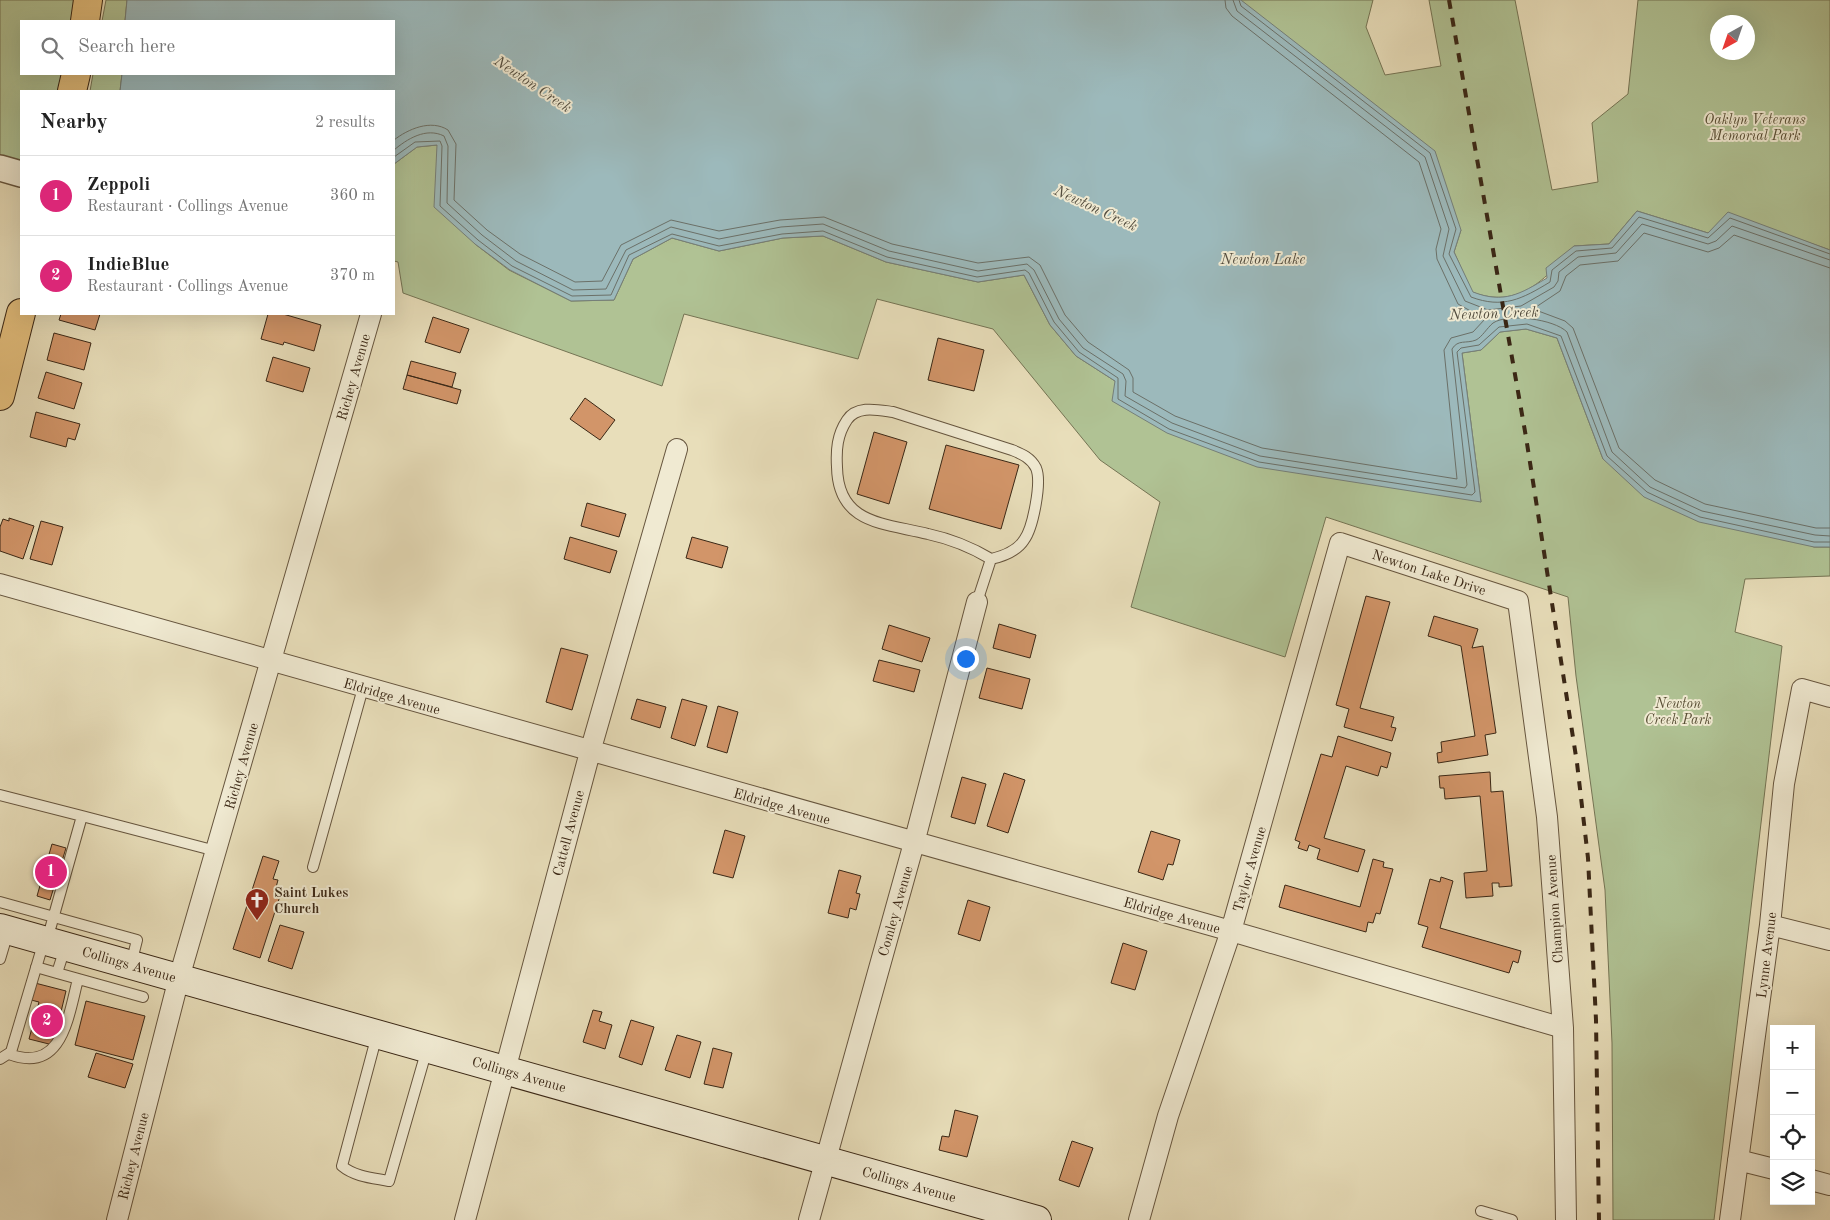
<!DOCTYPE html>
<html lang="en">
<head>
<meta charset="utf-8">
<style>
  :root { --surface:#fff; --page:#f2f2f2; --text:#222; --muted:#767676; --line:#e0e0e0; --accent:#db2777 }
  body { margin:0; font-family:"Old Standard TT",serif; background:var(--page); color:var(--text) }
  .controls { position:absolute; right:15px; bottom:15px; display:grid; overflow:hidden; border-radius:0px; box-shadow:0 5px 20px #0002 }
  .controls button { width:45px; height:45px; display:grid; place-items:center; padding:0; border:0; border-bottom:1px solid var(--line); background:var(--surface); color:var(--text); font:25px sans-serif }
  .compass { position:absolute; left:1710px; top:15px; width:45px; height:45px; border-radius:50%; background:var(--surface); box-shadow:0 5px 20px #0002; rotate:220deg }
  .you { position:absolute; left:965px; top:658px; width:18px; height:18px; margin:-12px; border:4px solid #fff; border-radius:50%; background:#1a73e8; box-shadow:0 0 0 8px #1a73e833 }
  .badge { display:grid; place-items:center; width:32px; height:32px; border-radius:50%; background:var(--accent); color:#fff; font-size:16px; font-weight:700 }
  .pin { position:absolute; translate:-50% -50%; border:2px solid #fff; box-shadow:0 1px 5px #0006 }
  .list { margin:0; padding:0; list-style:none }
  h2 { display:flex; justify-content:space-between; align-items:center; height:65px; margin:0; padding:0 20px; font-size:21px }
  h2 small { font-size:16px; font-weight:400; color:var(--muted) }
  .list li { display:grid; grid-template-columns:32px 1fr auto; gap:15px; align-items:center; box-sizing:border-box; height:80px; padding:0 20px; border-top:1px solid var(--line) }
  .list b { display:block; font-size:19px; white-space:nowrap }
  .list p { margin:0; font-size:16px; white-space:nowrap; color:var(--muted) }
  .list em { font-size:16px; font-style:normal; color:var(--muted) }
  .icon { flex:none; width:28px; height:28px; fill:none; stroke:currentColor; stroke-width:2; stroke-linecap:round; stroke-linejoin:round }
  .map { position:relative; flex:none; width:1830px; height:1220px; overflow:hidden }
  .search { position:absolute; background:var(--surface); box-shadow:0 5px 20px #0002; left:20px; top:20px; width:375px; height:55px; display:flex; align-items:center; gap:12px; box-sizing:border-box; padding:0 18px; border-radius:0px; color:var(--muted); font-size:19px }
  .panel { position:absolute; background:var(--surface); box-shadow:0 5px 20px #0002; left:20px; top:90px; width:375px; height:225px; border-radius:0px }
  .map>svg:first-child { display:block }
  .green { fill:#b0c294; stroke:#757454; fill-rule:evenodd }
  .water { fill:#9cb9bb; stroke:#757f79 }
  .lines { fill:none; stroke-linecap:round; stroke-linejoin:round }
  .shore { stroke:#6b7068; stroke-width:1 }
  .building { fill:#d29569; stroke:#3a2715 }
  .service-casing { stroke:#66553e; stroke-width:12 }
  .minor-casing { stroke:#66553e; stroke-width:22 }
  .tertiary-casing { stroke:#66553e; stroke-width:28 }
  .secondary-casing { stroke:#3a2715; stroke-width:30 }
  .trunk-casing { stroke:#3a2715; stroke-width:30 }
  .service { stroke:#f0ead2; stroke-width:10 }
  .minor { stroke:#f0ead2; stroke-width:20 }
  .tertiary { stroke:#f0ead2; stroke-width:25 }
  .secondary { stroke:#f0ead2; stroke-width:28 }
  .trunk { stroke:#e4bf7d; stroke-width:28 }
  .rail { stroke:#3a2715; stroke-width:4; stroke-dasharray:9 9; stroke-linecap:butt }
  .labels { text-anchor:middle; stroke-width:4; stroke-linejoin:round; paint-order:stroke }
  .park-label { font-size:14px; font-style:italic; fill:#584e35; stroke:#f0ead2 }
  .street-label { font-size:14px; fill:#3a2715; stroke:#f0ead2 }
  .poi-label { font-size:14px; font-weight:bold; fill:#3a2715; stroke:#f0ead2; text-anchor:start }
  .water-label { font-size:15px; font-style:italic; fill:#524c3e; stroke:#f0ead2 }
</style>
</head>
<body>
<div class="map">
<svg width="1830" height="1220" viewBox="0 0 1830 1220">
  <rect width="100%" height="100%" fill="#e8deba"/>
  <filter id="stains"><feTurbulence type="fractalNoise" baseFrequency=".004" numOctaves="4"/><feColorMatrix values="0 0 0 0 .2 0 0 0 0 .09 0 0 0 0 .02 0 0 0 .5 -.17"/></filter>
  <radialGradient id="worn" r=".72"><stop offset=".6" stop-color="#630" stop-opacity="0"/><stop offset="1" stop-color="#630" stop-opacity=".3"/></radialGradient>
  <!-- green -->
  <path class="green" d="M0 0H88L85 21H21V74H76L72 91H21V177L0 171Z
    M106 0H127L125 21H102Z
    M1241 0H1373L1366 27 1385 75 1441 66 1429 0H1515L1552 190 1598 182 1592 123 1628 94 1638 0H1830V250L1793 237 1708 233 1637 211 1609 244 1574 246C1546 279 1519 310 1472 292L1454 252 1461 230ZM1718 22H1748V52H1718Z
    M93 74H122L120 91H90Z
    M437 145 475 244 509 270 571 301 614 300 633 259 672 238 719 251 783 238 823 236 886 262 978 282 1024 275 1050 325 1076 356 1115 381 1481 502 1462 353 1481 350 1500 332 1526 329 1557 338 1603 459 1814 547H1830V576L1745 579 1735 632 1782 646 1714 1220H1613L1612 1043 1605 890 1576 676 1568 597 1326 517 1285 657 1131 607 1160 502 1100 460 993 329 877 299 858 359 684 314 662 386 403 293 398 262 394 261V164L417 147Z"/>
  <!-- water -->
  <path class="water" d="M127 0H1241L1435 151 1461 230 1454 252 1473 292C1504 304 1520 294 1547 278L1546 268 1574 246 1609 244 1637 211 1708 233 1728 212 1830 250V547H1814L1699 522 1644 497 1603 459 1557 338 1526 329 1500 332 1481 350 1462 353 1481 502 1257 467 1167 433 1112 401 1115 381 1076 356 1050 325 1024 275 978 282 886 262 823 236 783 238 719 251 672 238 633 259 614 300 571 301 510 270 475 244 434 207 437 145 417 147 394 164V91H120L122 74H394V21H125Z"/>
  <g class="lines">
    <!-- shore -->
    <path class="shore" d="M1233 0 1237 11 1425 157 1449 229 1443 256 1465 301 1488 310 1521 306 1554 287 1558 281 1559 272 1578 257 1616 253 1642 224 1708 244 1716 241 1732 226 1830 260
      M1239 0 1241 6 1430 153 1456 229 1449 254 1471 297C1503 309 1522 299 1550 282L1552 270 1576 251 1612 248 1639 217 1708 238 1730 218 1830 254
      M394 140C408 129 431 119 448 130L456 144 454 200 487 230 520 254 575 282 602 281 621 245 671 220 719 231 780 220 824 217 892 244 978 263 1029 257 1040 265 1065 315 1088 342 1129 370 1133 378V392L1175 416 1262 448 1457 479 1444 350 1451 338 1473 332 1485 319 1458 304 1437 259 1436 249 1441 229 1419 162 1232 16 1226 8 1225 0
      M394 150C407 139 426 127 444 136L448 146 447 203 482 235 516 261 573 290 606 289 626 250 671 227 719 239 781 227 823 224 889 251 978 271 1027 264 1034 270 1059 319 1083 348 1123 374 1126 381 1125 396 1172 423 1260 456 1465 488 1467 485 1452 349C1458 339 1466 344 1476 340 1482 337 1487 328 1493 323 1508 313 1554 319 1567 332L1612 452 1650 487 1702 511 1815 535 1830 536
      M394 157 415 142 440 141 442 146 440 206 478 240 512 266 572 296 611 295 629 255 672 234 719 246 782 234 823 231 887 257 977 277 1025 270 1029 273 1054 322 1079 352 1118 378V399L1169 429 1259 462 1472 495 1475 492 1457 352 1461 348 1479 345 1499 327 1527 324 1561 336 1607 456 1647 492 1700 517 1814 542H1830
      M1830 268 1734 235 1719 248 1708 252 1644 233 1618 261 1580 265 1566 276 1560 291 1533 309 1565 321 1573 328 1619 448 1655 480 1705 504 1816 528H1830"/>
  </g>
  <!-- building -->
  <path class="building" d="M61 314H100L95 330 59 320Z
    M268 314H283L321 325 314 351 284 342 283 345 261 339Z
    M433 317 469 329 460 353 425 342Z
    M54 333 91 343 84 370 47 360Z
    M938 338 984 350 974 391 928 380Z
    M273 357 310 368 303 392 266 381Z
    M411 361 456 373 452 387 407 375Z
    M46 372 82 383 74 409 38 398Z
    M407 375 461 390 457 404 403 389Z
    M585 398 615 420 600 440 570 419Z
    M36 412 80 424 75 440 68 438 66 447 30 437Z
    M874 432 907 442 889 504 857 494Z
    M946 445 1019 465 1001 529 929 509Z
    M587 503 626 514 619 537 581 526Z
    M9 518 34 526 23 559 0 551V527L3 519 9 521Z
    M41 521 63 527 52 565 30 559Z
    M570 537 617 551 610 573 564 559Z
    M692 537 728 547 722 568 686 558Z
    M1366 596 1390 602 1360 708 1394 717 1391 727 1396 728 1392 741 1344 727 1349 709 1336 705Z
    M1434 616 1478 629 1472 648 1483 646 1496 733 1485 735 1488 755 1438 763 1437 753 1442 752 1441 742 1475 736 1461 646 1428 636Z
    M999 624 1036 635 1030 658 993 648Z
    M889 625 930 638 922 662 882 649Z
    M561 648 588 655 572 710 546 702Z
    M879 660 920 670 914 692 873 681Z
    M987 668 1030 679 1022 709 979 698Z
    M637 699 666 707 660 728 631 719Z
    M682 699 707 706 695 746 671 738Z
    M718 706 738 712 727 753 707 747Z
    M1338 736 1391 753 1387 768 1381 766 1378 776 1346 766 1324 838 1365 850 1358 872 1317 859 1320 849 1309 845 1307 851 1298 848 1300 842 1295 840 1321 754 1332 757Z
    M1490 772 1491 792 1503 791 1512 886 1499 887V883H1492L1493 896 1466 898 1464 873 1487 871 1480 796 1445 799 1444 788H1440L1439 776Z
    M1004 773 1025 780 1008 833 987 826Z
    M962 777 986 784 975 824 951 817Z
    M725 830 745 836 733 878 713 873Z
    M1151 831 1180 840 1173 865 1168 864 1163 880 1138 872Z
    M52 844 66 848 50 900 37 896Z
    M263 856 279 861 273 879 278 880 275 891 281 893 260 958 233 949Z
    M1373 859 1384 862 1383 867 1393 869 1380 914 1376 913 1373 923 1368 922 1366 932 1279 907 1285 885 1360 907Z
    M839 870 861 876 856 893 860 894 856 910 850 908 848 918 828 913Z
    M1441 877 1453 881 1440 928 1521 951 1518 963 1513 961 1509 973 1422 947 1428 927 1418 924 1430 879 1440 882Z
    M968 900 990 907 980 941 958 934Z
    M280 925 304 932 292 969 268 961Z
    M1123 943 1147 951 1135 990 1111 983Z
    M35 983 66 991 53 1045 29 1039 39 1002 31 1000Z
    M86 1001 145 1016 133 1060 75 1045Z
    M593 1010 602 1012 599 1021 612 1025 605 1049 583 1042Z
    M631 1020 654 1027 642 1065 619 1057Z
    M677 1035 701 1042 690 1078 665 1070Z
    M713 1048 732 1053 723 1088 704 1084Z
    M96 1053 133 1064 125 1088 88 1077Z
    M955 1110 978 1116 967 1157 939 1150 942 1136 949 1137Z
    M1072 1141 1093 1148 1079 1187 1059 1180Z"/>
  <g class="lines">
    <!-- service casing -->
    <g class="service-casing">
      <path id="service" d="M977 602 991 559C1004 556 1017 551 1024 540 1033 528 1042 482 1036 468 1031 458 1022 454 1012 450L893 412C878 410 857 405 847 420 837 435 836 450 837 467 838 525 885 523 928 534 951 539 971 547 991 559
        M0 795 82 816 47 940
        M82 816 216 851
        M313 867 363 688
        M0 902 137 940 131 964
        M0 959 8 932
        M36 967 57 973 65 948
        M57 973 143 997
        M377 1035 342 1166C355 1177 374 1178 389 1181L427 1049
        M9 1054C62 1074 68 1018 78 979
        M0 1059 11 1052 44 941
        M1481 1211 1512 1220"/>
    </g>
    <!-- minor casing -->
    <g class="minor-casing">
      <path id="minor" d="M0 584 1231 931 1563 1028
        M1770 925 1830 940
        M1738 1160 1774 1169
        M1811 1180 1830 1185
        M117 1220 179 978 371 314
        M465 1220 590 752 677 449
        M809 1220 914 843 977 602
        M1139 1220 1168 1116 1231 931 1340 543 1518 601 1547 817 1563 1028 1566 1220
        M1730 1220 1770 925 1784 784 1802 689 1830 697"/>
    </g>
    <!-- tertiary casing -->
    <g class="tertiary-casing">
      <path id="tertiary" d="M0 168 21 174"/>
    </g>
    <!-- secondary casing -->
    <g class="secondary-casing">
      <path id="secondary" d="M0 928 1037 1220"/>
    </g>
    <!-- trunk casing -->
    <g class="trunk-casing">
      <path id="trunk" d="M85 21 88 0
        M72 91 76 74
        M0 396 21 313"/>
    </g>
    <!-- service -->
    <use href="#service" class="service"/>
    <!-- minor -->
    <use href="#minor" class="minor"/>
    <!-- tertiary -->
    <use href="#tertiary" class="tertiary"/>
    <!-- secondary -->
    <use href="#secondary" class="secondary"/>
    <!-- trunk -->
    <use href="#trunk" class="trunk"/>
    <!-- rail -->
    <path class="rail" d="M1449 0 1526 437 1577 763 1588 858 1596 1020 1599 1220"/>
  </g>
  <!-- icons -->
  <defs>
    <g id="church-pin" transform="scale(1.25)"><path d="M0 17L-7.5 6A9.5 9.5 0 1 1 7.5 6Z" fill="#8f2418" stroke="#f0ead2"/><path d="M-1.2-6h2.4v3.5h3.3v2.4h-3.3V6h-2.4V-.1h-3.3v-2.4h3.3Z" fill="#fff"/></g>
  </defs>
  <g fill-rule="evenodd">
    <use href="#church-pin" x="257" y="900"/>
  </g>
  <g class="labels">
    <!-- park labels -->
    <g class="park-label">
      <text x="1755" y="124">Oaklyn Veterans<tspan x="1755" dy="16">Memorial Park</tspan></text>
      <text x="1678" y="708">Newton<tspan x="1678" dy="16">Creek Park</tspan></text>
    </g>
    <!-- street labels -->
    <g class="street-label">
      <text transform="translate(353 377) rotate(-74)" y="5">Richey Avenue</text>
      <text transform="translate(1429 572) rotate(18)" y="5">Newton Lake Drive</text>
      <text transform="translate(392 696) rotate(16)" y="5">Eldridge Avenue</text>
      <text transform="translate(241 766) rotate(-74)" y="5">Richey Avenue</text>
      <text transform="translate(782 806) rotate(16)" y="5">Eldridge Avenue</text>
      <text transform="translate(568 833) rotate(-75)" y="5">Cattell Avenue</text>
      <text transform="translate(1249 869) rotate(-74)" y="5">Taylor Avenue</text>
      <text transform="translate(1554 909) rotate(-94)" y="5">Champion Avenue</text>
      <text transform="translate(895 911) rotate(-74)" y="5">Comley Avenue</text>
      <text transform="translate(1172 915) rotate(16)" y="5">Eldridge Avenue</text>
      <text transform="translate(1766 955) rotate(-83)" y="5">Lynne Avenue</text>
      <text transform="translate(129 964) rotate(16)" y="5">Collings Avenue</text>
      <text transform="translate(519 1074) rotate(16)" y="5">Collings Avenue</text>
      <text transform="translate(133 1156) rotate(-76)" y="5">Richey Avenue</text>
      <text transform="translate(909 1184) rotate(16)" y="5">Collings Avenue</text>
    </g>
    <!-- poi labels -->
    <g class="poi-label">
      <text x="274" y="897">Saint Lukes<tspan x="274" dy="16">Church</tspan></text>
    </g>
    <!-- water labels -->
    <g class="water-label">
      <text transform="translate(533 84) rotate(34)" y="5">Newton Creek</text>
      <text transform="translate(1096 208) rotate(25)" y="5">Newton Creek</text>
      <text x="1263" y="264">Newton Lake</text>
      <text transform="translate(1494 313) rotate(-2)" y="5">Newton Creek</text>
    </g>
  </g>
  <rect width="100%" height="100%" filter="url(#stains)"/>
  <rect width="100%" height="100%" fill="url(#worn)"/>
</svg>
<div class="controls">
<button>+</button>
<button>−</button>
<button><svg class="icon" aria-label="locate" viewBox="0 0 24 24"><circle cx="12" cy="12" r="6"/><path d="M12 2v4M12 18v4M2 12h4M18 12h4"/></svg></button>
<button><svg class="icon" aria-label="layers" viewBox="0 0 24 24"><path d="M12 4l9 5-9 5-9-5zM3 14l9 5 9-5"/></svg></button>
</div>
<svg class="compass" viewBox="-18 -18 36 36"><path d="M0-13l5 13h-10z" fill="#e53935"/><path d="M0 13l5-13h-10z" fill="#767676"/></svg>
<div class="you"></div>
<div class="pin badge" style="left:51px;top:872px">1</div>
<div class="pin badge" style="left:47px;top:1021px">2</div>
<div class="search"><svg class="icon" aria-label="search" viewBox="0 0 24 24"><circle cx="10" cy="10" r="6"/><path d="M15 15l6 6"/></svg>Search here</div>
<section class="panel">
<h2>Nearby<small>2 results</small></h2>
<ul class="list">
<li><span class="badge">1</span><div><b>Zeppoli</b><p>Restaurant · Collings Avenue</p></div><em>360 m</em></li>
<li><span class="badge">2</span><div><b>IndieBlue</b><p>Restaurant · Collings Avenue</p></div><em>370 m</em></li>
</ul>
</section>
</div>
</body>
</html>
